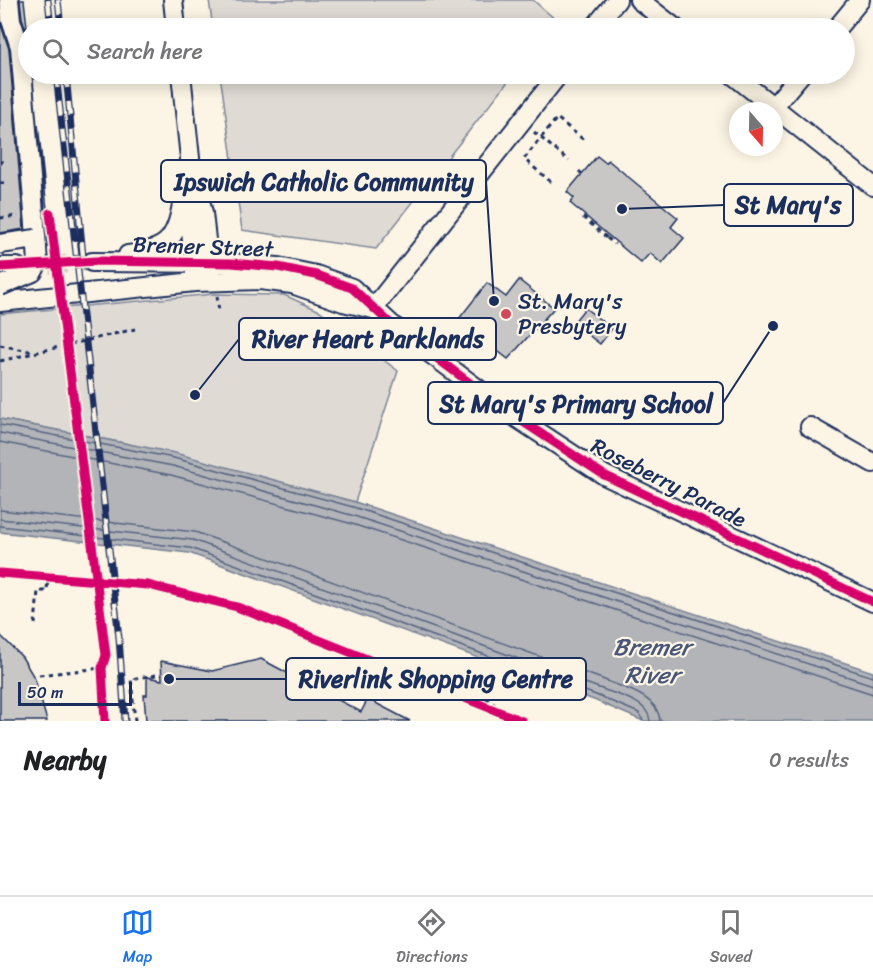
<!DOCTYPE html>
<html lang="en">
<head>
<meta charset="utf-8">
<style>
  :root { --surface:#fff; --page:#f2f2f2; --text:#202124; --muted:#757577; --line:#e0e0e0; --accent:#1a73e8 }
  body { margin:0; font-family:Sriracha,sans-serif; background:var(--page); color:var(--text) }
  .compass { position:absolute; left:729px; top:102px; width:54px; height:54px; border-radius:50%; background:var(--surface); box-shadow:0 3px 15px #0003; rotate:160deg }
  .scale { position:absolute; left:18px; bottom:15px; width:114px; box-sizing:border-box; padding-left:6px; border:3px solid #1b2f5e; border-top:0; font-size:16px; line-height:21px; white-space:nowrap; color:#1b2f5e; -webkit-text-stroke:4px #fcf5e5; paint-order:stroke }
  .list { margin:0; padding:0; list-style:none }
  h2 { display:flex; justify-content:space-between; align-items:center; height:78px; margin:0; padding:0 24px; font-size:26px }
  h2 small { font-size:20px; font-weight:400; color:var(--muted) }
  .icon { flex:none; width:33px; height:33px; fill:none; stroke:currentColor; stroke-width:2; stroke-linecap:round; stroke-linejoin:round }
  .map { position:relative; flex:none; width:873px; height:721px; overflow:hidden }
  .search { position:absolute; background:var(--surface); box-shadow:0 3px 15px #0003; left:18px; right:18px; top:18px; height:66px; display:flex; align-items:center; gap:15px; box-sizing:border-box; padding:0 21px; border-radius:33px; color:var(--muted); font-size:22px }
  .sheet { height:174px; background:var(--surface) }
  nav { display:flex; justify-content:space-around; align-items:center; box-sizing:border-box; height:84px; border-top:2px solid var(--line); background:var(--surface); font-size:16px; color:var(--muted) }
  nav a { display:grid; justify-items:center; gap:3px }
  nav .on { color:var(--accent) }
  .map>svg:first-child { display:block }
  .green { fill:#dfdbd4; stroke:#7d8599; stroke-width:1.5 }
  .water { fill:#b2b4b8; stroke:#767f94; stroke-width:1.5 }
  .lines { fill:none; stroke-linecap:round; stroke-linejoin:round }
  .shore { stroke:#576482; stroke-width:1.5 }
  .building { fill:#c8c7c6; stroke:#1b2f5e; stroke-width:1.5 }
  .minor-tunnel { stroke:#cfcdca; stroke-width:18; stroke-dasharray:18 9; stroke-linecap:butt }
  .minor-casing { stroke:#1b2f5e; stroke-width:22 }
  .path { stroke:#1b2f5e; stroke-width:3; stroke-dasharray:4.5 4.5; stroke-linecap:butt }
  .minor { stroke:#fcf5e5; stroke-width:18 }
  .rail-casing { stroke:#1b2f5e; stroke-width:7 }
  .rail { stroke:#fcf5e5; stroke-width:4.5; stroke-dasharray:14; stroke-linecap:butt }
  .minor-bridge-casing { stroke:#1b2f5e; stroke-width:22; stroke-linecap:butt }
  .minor-bridge { stroke:#fcf5e5; stroke-width:18 }
  .cycleway-casing { stroke:#fcf5e5; stroke-width:13 }
  .cycleway { stroke:#d6006c; stroke-width:9 }
  .poi-dot { fill:#d1495b; stroke:#fcf5e5; stroke-width:2 }
  .labels { text-anchor:middle; stroke-width:4.5; stroke-linejoin:round; paint-order:stroke }
  .street-label { font-size:22px; fill:#1b2f5e; stroke:#fcf5e5 }
  .poi-label { font-size:22px; fill:#1b2f5e; stroke:#fcf5e5; text-anchor:start }
  .water-label { font-size:24px; font-style:italic; fill:#485779; stroke:#fcf5e5 }
  .leader { fill:none; stroke:#1b2f5e; stroke-width:2 }
  .callout-dot { fill:#1b2f5e; stroke:#fcf5e5; stroke-width:2 }
  .callout { fill:#fcf5e5; stroke:#1b2f5e; stroke-width:2 }
  .callout-label { font-size:24px; text-anchor:middle; font-weight:bold; fill:#1b2f5e }
</style>
</head>
<body>
<div class="map">
<svg width="873" height="721" viewBox="0 0 873 721">
  <rect width="100%" height="100%" fill="#fcf5e5"/>
  <filter id="ink" filterUnits="userSpaceOnUse"><feTurbulence type="fractalNoise" baseFrequency=".0167" numOctaves="2"/><feDisplacementMap in="SourceGraphic" scale="12" xChannelSelector="R" yChannelSelector="G"/><feConvolveMatrix kernelMatrix="1 2 1 2 8 2 1 2 1" color-interpolation-filters="sRGB"/></filter>
  <g filter="url(#ink)">
    <!-- green -->
    <path class="green" d="M209 0H533L556 20 549 28H213Z
      M220 74H514L376 249 242 230Z
      M214 294 284 295 320 311 398 371 355 502 129 444 0 419V314Z"/>
    <!-- water -->
    <path class="water" d="M0 419 175 453 355 502 873 672V721H643L594 700 189 553 0 532Z"/>
    <g class="lines">
      <!-- shore -->
      <path class="shore" d="M0 425 174 458 353 507 873 677
        M0 433 173 466 351 515 873 685
        M0 442 171 475 349 523 873 694
        M0 510 195 532 602 679C623 688 658 695 660 721
        M0 519 193 540 599 688C615 694 649 701 650 721
        M0 526 190 548 596 695 639 713 643 721"/>
    </g>
    <!-- building -->
    <path class="building" d="M20 0H24L28 36 22 18Z
      M0 22 9 49 24 229 0 233Z
      M38 124 49 228 51 248H48Z
      M597 156 606 163 608 160 678 218 671 227 684 238 662 264 650 253 641 263 570 203 574 198 567 192Z
      M519 280 554 308 508 359 458 320 487 283 506 297Z
      M585 308 612 329 600 344 573 323Z
      M555 381 582 402 567 421 540 400Z
      M0 635 22 657 35 679 47 721H0Z
      M261 659 361 712 368 699 410 721H146L144 695H147V677L162 680 161 661 212 671Z"/>
    <g class="lines">
      <!-- minor-tunnel -->
      <path class="minor-tunnel" d="M22 267 92 262"/>
      <!-- minor casing -->
      <g class="minor-casing">
        <path id="minor" d="M9 0 11 20 20 47 37 248
          M173 0 176 28
          M639 0 675 28
          M594 28 617 0
          M837 28 860 0
          M181 74 190 158 189 208 195 275
          M732 74 873 186
          M774 106 801 74
          M196 183 203 213 210 275
          M128 255C165 250 176 242 182 204
          M92 262 231 263 278 267 316 275 352 288 392 325 517 418 604 475 873 602
          M0 267H17
          M0 302 195 282 260 280 292 284 343 302 373 309
          M373 309 559 74
          M810 427 873 463"/>
      </g>
      <!-- path -->
      <path class="path" d="M534 132 569 161
        M0 162H3
        M579 171 582 174
        M551 182 524 159 557 118 585 141
        M0 183H4
        M583 217 607 238 609 236
        M0 218 18 216
        M607 238 615 244
        M217 296 219 312
        M0 345 34 352
        M0 361 135 329
        M35 624 38 591H47L48 576
        M455 666 459 677 507 714
        M39 675 102 668
        M135 721 131 679 162 674"/>
      <!-- minor -->
      <use href="#minor" class="minor"/>
      <!-- rail casing -->
      <g class="rail-casing">
        <path id="rail" d="M48 0 51 28
          M58 0 61 28
          M56 74 119 638 125 721
          M66 74 83 256"/>
      </g>
      <!-- rail -->
      <use href="#rail" class="rail"/>
      <!-- minor-bridge casing -->
      <g class="minor-bridge-casing">
        <path id="minor-bridge" d="M0 244 36 239
          M0 286 33 272 38 263 37 248"/>
      </g>
      <!-- minor-bridge -->
      <use href="#minor-bridge" class="minor-bridge"/>
      <!-- cycleway casing -->
      <g class="cycleway-casing">
        <path id="cycleway" d="M50 213 106 655 102 668 105 721
          M0 267 96 261 231 263 278 267 316 275 352 288 392 325 517 418 604 475 873 602
          M0 573 148 585 237 607 522 721"/>
      </g>
      <!-- cycleway -->
      <use href="#cycleway" class="cycleway"/>
    </g>
  </g>
  <!-- markers -->
  <circle class="poi-dot" cx="506" cy="314" r="6"/>
  <g class="labels">
    <!-- street labels -->
    <g class="street-label">
      <text transform="translate(203 246) rotate(2)" y="8">Bremer Street</text>
      <text transform="translate(669 482) rotate(27)" y="8">Roseberry Parade</text>
    </g>
    <!-- poi labels -->
    <g class="poi-label">
      <text x="518" y="309">St. Mary's<tspan x="518" dy="25">Presbytery</tspan></text>
    </g>
    <!-- water labels -->
    <g class="water-label">
      <text x="652" y="655">Bremer<tspan x="652" dy="28">River</tspan></text>
    </g>
  </g>
  <!-- callouts -->
  <path class="leader" d="M494 301L486 181M622 209L724 205M195 395L239 339M773 326L723 403M169 679L286 679"/>
  <g class="callout-dot">
    <circle cx="494" cy="301" r="6"/>
    <circle cx="622" cy="209" r="6"/>
    <circle cx="195" cy="395" r="6"/>
    <circle cx="773" cy="326" r="6"/>
    <circle cx="169" cy="679" r="6"/>
  </g>
  <g class="callout">
    <rect x="161" y="160" width="325" height="42" rx="6"/>
    <rect x="724" y="184" width="129" height="42" rx="6"/>
    <rect x="239" y="318" width="257" height="42" rx="6"/>
    <rect x="428" y="382" width="295" height="42" rx="6"/>
    <rect x="286" y="658" width="300" height="42" rx="6"/>
  </g>
  <g class="callout-label">
    <text x="324" y="190">Ipswich Catholic Community</text>
    <text x="788" y="213">St Mary's</text>
    <text x="368" y="347">River Heart Parklands</text>
    <text x="576" y="412">St Mary's Primary School</text>
    <text x="436" y="687">Riverlink Shopping Centre</text>
  </g>
</svg>
<svg class="compass" viewBox="-18 -18 36 36"><path d="M0-13l5 13h-10z" fill="#e53935"/><path d="M0 13l5-13h-10z" fill="#757577"/></svg>
<div class="scale">50 m</div>
<div class="search"><svg class="icon" aria-label="search" viewBox="0 0 24 24"><circle cx="10" cy="10" r="6"/><path d="M15 15l6 6"/></svg>Search here</div>
</div>
<section class="sheet">
<h2>Nearby<small>0 results</small></h2>
<ul class="list">
</ul>
</section>
<nav>
<a class="on"><svg class="icon" aria-label="map" viewBox="0 0 24 24"><path d="M3 6l6-2 6 2 6-2v14l-6 2-6-2-6 2zM9 4v14M15 6v14"/></svg>Map</a>
<a><svg class="icon" aria-label="directions" viewBox="0 0 24 24"><path d="M12 3l9 9-9 9-9-9zM9 14v-3h6M13 9l2 2-2 2"/></svg>Directions</a>
<a><svg class="icon" aria-label="saved" viewBox="0 0 24 24"><path d="M7 4h10v16l-5-4-5 4z"/></svg>Saved</a>
</nav>
</body>
</html>
